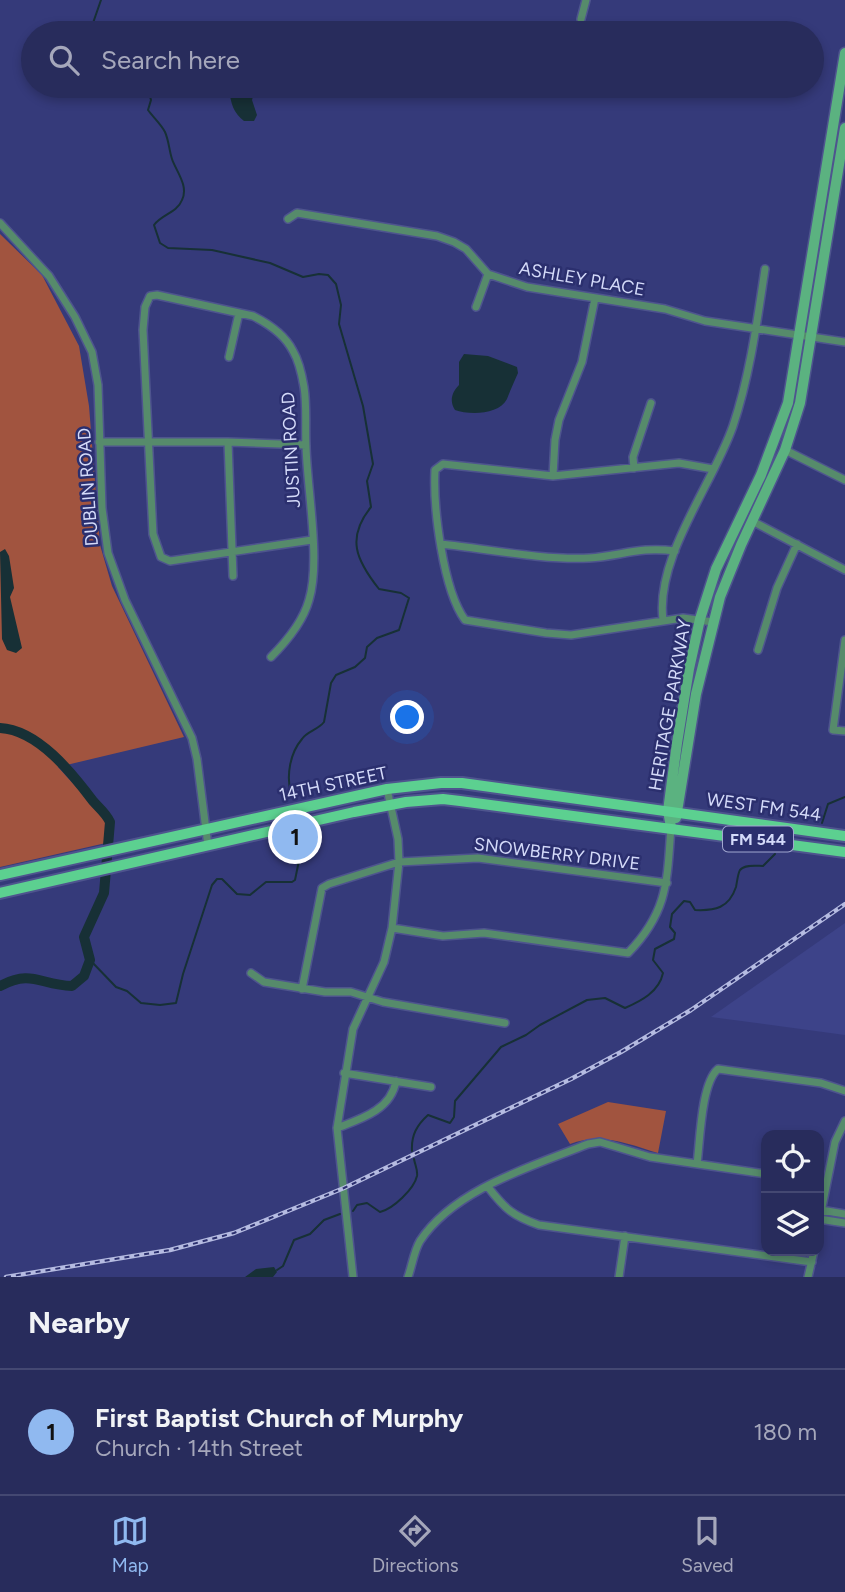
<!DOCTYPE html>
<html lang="en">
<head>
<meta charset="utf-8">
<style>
  :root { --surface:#282c5c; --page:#303462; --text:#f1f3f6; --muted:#a5a7bb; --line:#444872; --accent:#90b9f0 }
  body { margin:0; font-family:Figtree,sans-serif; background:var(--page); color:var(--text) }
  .controls { position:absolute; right:21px; bottom:21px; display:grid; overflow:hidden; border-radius:14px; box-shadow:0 4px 10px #0003 }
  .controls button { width:63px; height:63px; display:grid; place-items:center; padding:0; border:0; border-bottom:2px solid var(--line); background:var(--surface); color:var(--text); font:35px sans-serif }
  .you { position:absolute; left:408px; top:718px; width:24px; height:24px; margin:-18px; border:5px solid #fff; border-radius:50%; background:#1a73e8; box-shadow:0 0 0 10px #1a73e833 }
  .badge { display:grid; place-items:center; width:46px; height:46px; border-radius:50%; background:var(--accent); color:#111; font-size:23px; font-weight:700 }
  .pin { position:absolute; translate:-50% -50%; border:4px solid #fff; box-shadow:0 2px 7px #0006 }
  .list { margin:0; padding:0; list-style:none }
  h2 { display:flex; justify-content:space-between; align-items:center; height:91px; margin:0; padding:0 28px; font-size:30px }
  h2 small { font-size:23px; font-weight:400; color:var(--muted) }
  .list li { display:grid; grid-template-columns:46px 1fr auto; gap:21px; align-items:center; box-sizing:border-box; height:126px; padding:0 28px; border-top:2px solid var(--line) }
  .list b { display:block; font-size:26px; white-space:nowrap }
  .list p { margin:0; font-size:23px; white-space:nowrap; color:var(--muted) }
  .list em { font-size:23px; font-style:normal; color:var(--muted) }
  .icon { flex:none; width:38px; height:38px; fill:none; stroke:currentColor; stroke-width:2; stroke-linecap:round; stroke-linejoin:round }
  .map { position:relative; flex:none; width:845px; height:1277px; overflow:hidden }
  .search { position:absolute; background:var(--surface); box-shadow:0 4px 10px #0003; left:21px; right:21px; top:21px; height:77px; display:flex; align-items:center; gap:18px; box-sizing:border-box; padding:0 24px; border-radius:38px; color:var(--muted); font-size:26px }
  .sheet { height:217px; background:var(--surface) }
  nav { display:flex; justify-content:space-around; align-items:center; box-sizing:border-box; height:98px; border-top:2px solid var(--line); background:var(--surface); font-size:19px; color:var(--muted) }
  nav a { display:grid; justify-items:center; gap:4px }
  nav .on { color:var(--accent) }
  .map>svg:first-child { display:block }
  .built { fill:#3d4389 }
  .green { fill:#a1543f }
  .water { fill:#173036 }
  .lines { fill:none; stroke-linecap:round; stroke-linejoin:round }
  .stream { stroke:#173036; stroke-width:2 }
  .river { stroke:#173036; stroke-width:10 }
  .minor-casing { stroke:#4e548e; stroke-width:10 }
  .secondary-casing { stroke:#4e548e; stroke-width:13 }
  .primary-casing { stroke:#4e548e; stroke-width:14 }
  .minor { stroke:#568b6b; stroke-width:7 }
  .secondary { stroke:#5bb280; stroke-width:10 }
  .primary { stroke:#5cd090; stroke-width:10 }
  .rail-casing { stroke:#b5bbe1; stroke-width:4.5 }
  .rail { stroke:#2b2f6e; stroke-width:2; stroke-dasharray:5; stroke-linecap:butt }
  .labels { text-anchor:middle; stroke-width:5; stroke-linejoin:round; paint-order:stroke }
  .shield { fill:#2b2f6e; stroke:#a1a7cf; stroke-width:2 }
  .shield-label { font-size:16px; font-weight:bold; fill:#d4daf9 }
  .street-label { font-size:18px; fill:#d4daf9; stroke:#2b2f6e }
</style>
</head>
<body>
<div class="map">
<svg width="845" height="1277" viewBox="0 0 845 1277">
  <rect width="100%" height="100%" fill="#353a7a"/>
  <!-- built -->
  <path class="built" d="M845 923V1035L711 1017Z"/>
  <!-- green -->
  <path class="green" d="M0 234 42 275 79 346 89 406 100 545 112 586 184 737 58 767 106 820V843L0 867Z
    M608 1102 666 1111 658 1153C629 1144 600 1132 570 1144L558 1124Z"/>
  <!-- water -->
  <path class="water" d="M230 86H256L252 100 257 115 254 121H244C233 113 229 100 230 86Z
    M464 354 488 356 517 367 518 373C514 382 510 391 507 399 499 415 469 415 455 410 449 401 452 392 459 385V362Z
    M5 549 9 556 14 588 10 597 22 648 16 653 7 650 2 639 0 552Z
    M274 1267 277 1272 273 1277H245L256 1269Z"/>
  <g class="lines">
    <!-- stream -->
    <path class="stream" d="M98 33 93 23 101 0
      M147 86 151 100 148 110C153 117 161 124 165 132 169 141 169 150 172 159 176 171 189 186 182 200 177 213 162 214 154 225L160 243 168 248 212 250 270 263 303 277 319 274 328 275 336 284 341 305 339 324 363 406 373 464 367 481 371 507C346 538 356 560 379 589L401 593 409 598 399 630 377 638 367 647 365 658 355 667 336 675 331 683 324 722C318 730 307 731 302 739 290 753 286 776 291 793
      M822 823 828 804 845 797
      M90 960 116 987 127 991 141 1003 160 1005 176 1003 183 974 212 885 217 879H222L237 894 250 895 266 882H292L295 880 303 841
      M412 1151C411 1135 417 1125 428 1115L450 1123 454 1117 455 1101 501 1047 526 1035 540 1025 587 1000 605 998 625 1008C641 1001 659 992 663 973L653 960 655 949 674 939 675 933 670 927 672 914 684 901 690 902 695 910C715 911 729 908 736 887 737 882 738 873 740 870 745 864 757 866 763 866L775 854
      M353 1211 357 1205 367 1203 380 1212C393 1209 414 1189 417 1176 418 1170 415 1165 414 1159
      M277 1270 283 1266 294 1240 310 1234 324 1220 340 1214"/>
    <!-- river -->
    <path class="river" d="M0 728C38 730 72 773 93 801 99 808 106 813 110 822L104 893 84 937 90 960 84 976 72 986C40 985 32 969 0 986"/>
    <!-- minor casing -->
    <g class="minor-casing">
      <path id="minor" d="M581 19 586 0
        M288 219 297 213 437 236 454 242 466 249 488 274 527 287 665 309 705 321 845 342
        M0 223 49 276 75 317 92 352 98 385 102 508 108 553 125 600 192 738 197 759 208 846
        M476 307 488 274
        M229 357 239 313
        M99 442H228L306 445
        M228 442 233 576
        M785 450 845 480
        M634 468 633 457 651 403
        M713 469 679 463 553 476 443 464 435 470C433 507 443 590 465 620L546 633 571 635 683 618 713 622
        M553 476 555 440 559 420 582 362 595 298
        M752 521 845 570
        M441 544C489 549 540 560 589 558 621 556 640 546 675 551
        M663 620C655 557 713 484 733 426 750 375 757 322 765 269
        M845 640 833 730 845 731
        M758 650 777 588 797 544
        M271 657C286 642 303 622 309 600 321 561 307 488 306 446 305 426 307 406 304 387 302 375 299 361 293 351 285 335 269 324 253 316L157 295 150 296 145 307 143 330 153 534 161 557 170 561 312 540
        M392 928 443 936 484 933 628 953C668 912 667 882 671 827
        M251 973 264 982 325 992H351L383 1002 505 1023
        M302 989 322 888 329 884 399 862 478 858 667 883
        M344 1073 431 1087
        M337 1128C361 1119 391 1110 396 1081
        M697 1164C700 1142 701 1083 718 1069L821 1083 845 1091
        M488 1187C505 1209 513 1216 539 1225L812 1262
        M821 1210 845 1214
        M819 1219 845 1223
        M819 1222 835 1142 845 1121
        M353 1277 337 1128 353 1029 384 962 392 928 399 862 398 839 387 789
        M408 1277C412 1266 414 1251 420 1241 454 1189 533 1166 588 1144L600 1142 650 1157 766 1174
        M619 1277 625 1236
        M808 1277 814 1251"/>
    </g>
    <!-- secondary casing -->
    <g class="secondary-casing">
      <path id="secondary" d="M676 818 696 694 720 597 741 545 785 450 800 403 845 128
        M671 827 668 811 677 743 689 669 700 619 716 569 761 475 788 403 845 53"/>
    </g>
    <!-- primary casing -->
    <g class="primary-casing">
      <path id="primary" d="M0 875 387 789 441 783H462L845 836
        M0 893 354 812 406 802 443 799 460 801 845 852"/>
    </g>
    <!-- minor -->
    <use href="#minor" class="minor"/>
    <!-- secondary -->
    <use href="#secondary" class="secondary"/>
    <!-- primary -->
    <use href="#primary" class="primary"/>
    <!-- rail casing -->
    <g class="rail-casing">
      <path id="rail" d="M6 1277 170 1250 234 1233 344 1188 571 1079 621 1052 691 1010 845 904"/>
    </g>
    <!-- rail -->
    <use href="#rail" class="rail"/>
  </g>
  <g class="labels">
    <!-- shield labels -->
    <rect class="shield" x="723" y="826.5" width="70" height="25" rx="5"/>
    <g class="shield-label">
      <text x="758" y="845">FM 544</text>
    </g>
    <!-- street labels -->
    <g class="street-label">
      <text transform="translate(582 279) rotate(10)" y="6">ASHLEY PLACE</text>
      <text transform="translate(291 450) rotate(-93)" y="6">JUSTIN ROAD</text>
      <text transform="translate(88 487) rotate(-94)" y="6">DUBLIN ROAD</text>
      <text transform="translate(670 705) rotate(-80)" y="6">HERITAGE PARKWAY</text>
      <text transform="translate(333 784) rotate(-12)" y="6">14TH STREET</text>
      <text transform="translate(764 807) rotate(8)" y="6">WEST FM 544</text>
      <text transform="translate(557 854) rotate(7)" y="6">SNOWBERRY DRIVE</text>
    </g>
  </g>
</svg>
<div class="controls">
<button><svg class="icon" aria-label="locate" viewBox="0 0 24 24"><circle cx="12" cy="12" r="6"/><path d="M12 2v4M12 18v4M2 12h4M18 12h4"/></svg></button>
<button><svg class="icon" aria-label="layers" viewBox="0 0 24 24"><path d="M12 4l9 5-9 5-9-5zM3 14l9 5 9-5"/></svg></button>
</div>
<div class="you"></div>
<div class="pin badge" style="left:295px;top:837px">1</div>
<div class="search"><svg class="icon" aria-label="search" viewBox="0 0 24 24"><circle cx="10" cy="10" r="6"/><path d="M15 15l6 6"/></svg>Search here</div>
</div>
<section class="sheet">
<h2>Nearby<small></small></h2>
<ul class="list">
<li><span class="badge">1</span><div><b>First Baptist Church of Murphy</b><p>Church · 14th Street</p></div><em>180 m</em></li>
</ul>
</section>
<nav>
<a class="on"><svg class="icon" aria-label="map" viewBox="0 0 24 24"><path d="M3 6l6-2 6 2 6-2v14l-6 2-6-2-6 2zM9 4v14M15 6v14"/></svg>Map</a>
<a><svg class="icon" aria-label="directions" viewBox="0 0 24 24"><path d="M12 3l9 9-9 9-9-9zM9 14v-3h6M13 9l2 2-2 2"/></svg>Directions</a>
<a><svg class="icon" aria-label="saved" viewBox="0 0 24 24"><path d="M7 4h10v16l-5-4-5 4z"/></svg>Saved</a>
</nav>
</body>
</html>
